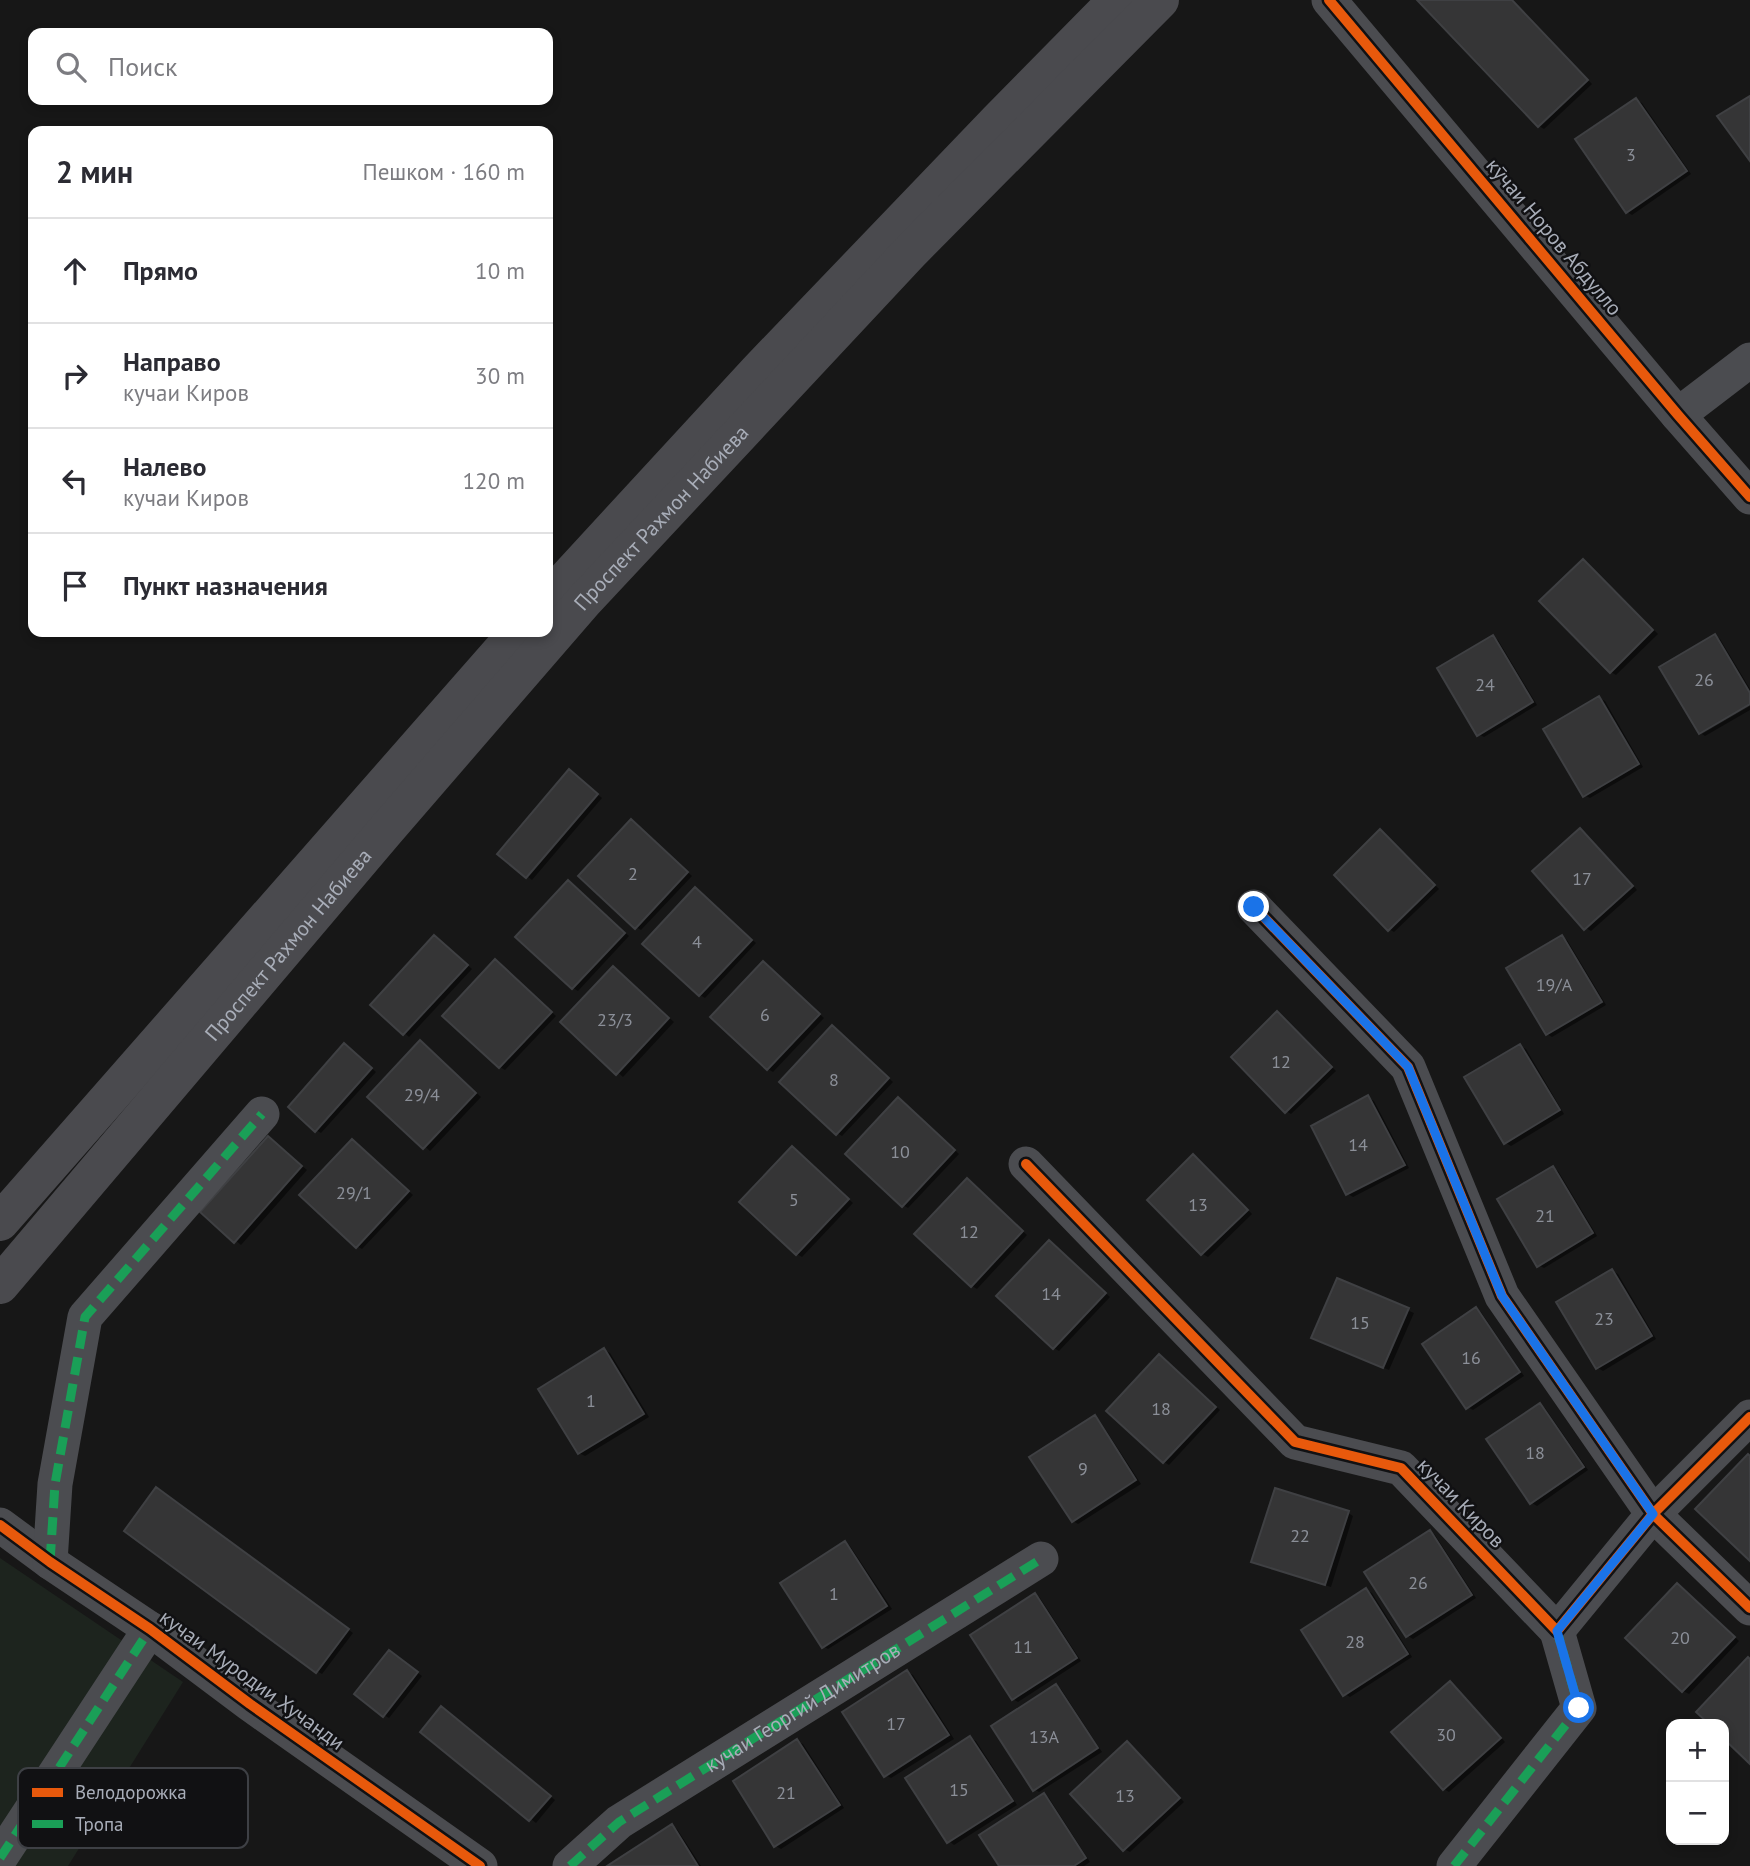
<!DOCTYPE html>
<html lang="ru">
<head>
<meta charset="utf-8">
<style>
  :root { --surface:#fff; --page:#f2f2f3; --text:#2b2b33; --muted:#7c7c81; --line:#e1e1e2 }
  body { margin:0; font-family:"PT Sans",sans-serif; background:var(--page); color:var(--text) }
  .controls { position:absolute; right:21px; bottom:21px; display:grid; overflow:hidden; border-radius:14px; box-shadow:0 4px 10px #0003 }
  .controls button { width:63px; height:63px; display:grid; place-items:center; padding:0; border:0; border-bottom:2px solid var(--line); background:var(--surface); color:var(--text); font:35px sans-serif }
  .stop { position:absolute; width:21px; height:21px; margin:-16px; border:5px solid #1a73e8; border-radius:50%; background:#fff }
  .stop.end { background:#1a73e8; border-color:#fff; box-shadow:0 2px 7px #0008 }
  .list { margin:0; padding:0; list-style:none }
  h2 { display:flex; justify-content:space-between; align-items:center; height:91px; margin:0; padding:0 28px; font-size:30px }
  h2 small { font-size:23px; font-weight:400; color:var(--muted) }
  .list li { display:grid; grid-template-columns:46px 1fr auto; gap:21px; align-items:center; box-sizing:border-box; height:105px; padding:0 28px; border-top:2px solid var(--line) }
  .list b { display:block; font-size:26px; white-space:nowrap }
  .list p { margin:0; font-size:23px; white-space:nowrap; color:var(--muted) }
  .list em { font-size:23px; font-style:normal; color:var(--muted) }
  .icon { flex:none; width:38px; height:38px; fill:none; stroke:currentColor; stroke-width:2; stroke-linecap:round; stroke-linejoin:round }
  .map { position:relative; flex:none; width:1750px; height:1866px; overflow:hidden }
  .search { position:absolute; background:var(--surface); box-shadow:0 4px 10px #0003; left:28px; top:28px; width:525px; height:77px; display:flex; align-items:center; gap:18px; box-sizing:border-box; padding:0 24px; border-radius:14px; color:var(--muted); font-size:26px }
  .panel { position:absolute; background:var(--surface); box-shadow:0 4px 10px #0003; left:28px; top:126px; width:525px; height:511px; border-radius:14px }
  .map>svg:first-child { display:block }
  .green { fill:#1d241e }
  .shadow { fill:#0007 }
  .building { fill:#353536; stroke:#3f4043; stroke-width:2 }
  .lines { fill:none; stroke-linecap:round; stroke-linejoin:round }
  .minor { stroke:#4b4c50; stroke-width:35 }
  .secondary { stroke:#4a4a4e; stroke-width:38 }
  .quiet { stroke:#1a9f57; stroke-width:9; stroke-dasharray:18 9; stroke-linecap:butt }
  .cycleway-casing { stroke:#111113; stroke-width:15 }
  .cycleway { stroke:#e8590c; stroke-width:10 }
  .route { stroke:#1a73e8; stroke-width:9 }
  .labels { text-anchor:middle; stroke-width:5; stroke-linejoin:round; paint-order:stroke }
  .number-label { font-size:18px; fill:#8b8f98 }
  .street-label { font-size:21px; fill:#a8adb8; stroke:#111113 }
  .key { fill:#111113; stroke:#3e4045; stroke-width:2 }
  .key-label { font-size:19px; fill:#a8adb8 }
</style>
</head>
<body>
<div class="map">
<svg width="1750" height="1866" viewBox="0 0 1750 1866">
  <rect width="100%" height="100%" fill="#171717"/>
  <!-- green -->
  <path class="green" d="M0 1558 183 1682 68 1866H0Z"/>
  <!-- shadow -->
  <path class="shadow" d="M1419 0H1512L1592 84 1544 129 1539 126Z
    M1636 100 1642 103 1691 174 1632 215 1627 212Z
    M1583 561 1588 564 1658 634 1616 675 1611 672Z
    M1715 636 1720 639 1750 689V702Z
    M1493 637 1498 640 1537 705 1484 737 1478 734Z
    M1599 698 1605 701 1643 767 1590 798 1584 795Z
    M1750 706V710L1705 736 1702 734Z
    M574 775 602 798 532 880 500 854Z
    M632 821 692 876 641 930 636 927Z
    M1581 830 1586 833 1637 890 1591 931 1586 928Z
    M1381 832 1386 835 1439 889 1394 932 1389 929Z
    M574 885 629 936 578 991 573 988Z
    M696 889 756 943 705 998 700 995Z
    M1562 937 1567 940 1606 1005 1552 1037 1547 1034Z
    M440 940 472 969 409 1037 373 1005Z
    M763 963 824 1018 773 1072 768 1069Z
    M501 965 556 1016 505 1070 500 1067Z
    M618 971 674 1022 623 1077 562 1022Z
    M1282 1017 1336 1071 1291 1114 1286 1111Z
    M837 1030 893 1082 842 1136 837 1133Z
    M425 1045 481 1097 430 1151 369 1096Z
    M1520 1046 1526 1049 1564 1114 1511 1146 1506 1143Z
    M350 1049 376 1072 321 1133 316 1130Z
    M1368 1097 1374 1101 1409 1168 1353 1197 1348 1194Z
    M903 1102 959 1154 908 1208 903 1205Z
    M273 1141 307 1170 241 1245 202 1212Z
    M352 1141 413 1195 362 1249 357 1246Z
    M792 1148 853 1203 802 1257 797 1254Z
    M1194 1156 1199 1159 1252 1214 1208 1257 1203 1254 1149 1200Z
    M1553 1168 1558 1171 1597 1236 1544 1268 1538 1265Z
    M967 1180 1027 1235 977 1289 972 1286Z
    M1050 1242 1110 1297 1059 1351 1054 1348Z
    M1612 1271 1618 1274 1656 1339 1603 1371 1598 1368Z
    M1338 1280 1414 1313 1389 1370 1319 1340Z
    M1476 1309 1481 1312 1524 1376 1473 1410 1467 1407Z
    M604 1350 610 1353 649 1417 585 1456 579 1453 540 1389Z
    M1165 1359 1220 1410 1169 1465 1164 1462Z
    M1540 1405 1545 1408 1588 1470 1537 1506 1532 1503Z
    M1095 1417 1100 1421 1141 1484 1078 1524 1073 1521Z
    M162 1492 353 1633 322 1674 317 1671Z
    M1348 1513 1353 1516 1331 1587 1259 1564Z
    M1430 1532 1435 1535 1476 1598 1413 1639 1408 1636Z
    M845 1543 850 1546 892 1609 828 1649 823 1646Z
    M1678 1585 1739 1641 1689 1694 1683 1691 1628 1638Z
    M1366 1590 1372 1593 1412 1657 1350 1697 1345 1694Z
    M1035 1595 1040 1598 1081 1661 1018 1702 1013 1699Z
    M395 1655 422 1676 389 1718 384 1715Z
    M907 1672 913 1675 954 1739 891 1778 885 1775Z
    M1450 1683 1455 1686 1505 1742 1449 1792 1444 1789Z
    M1056 1686 1061 1689 1102 1752 1039 1792 1034 1789Z
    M447 1711 555 1800 536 1823 423 1732Z
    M970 1738 976 1741 1017 1805 954 1845 949 1841Z
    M797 1741 803 1744 844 1808 781 1849 776 1846Z
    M1127 1744 1133 1747 1184 1802 1130 1852 1124 1849Z
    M1044 1795 1049 1798 1090 1862 1084 1866H1001Z
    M672 1826 677 1829 701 1866H610Z"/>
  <!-- building -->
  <path class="building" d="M1417 0H1512L1588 80 1538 127Z
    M1750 96V161L1717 116Z
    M1636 98 1687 171 1626 213 1575 139Z
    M1583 559 1653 630 1610 673 1539 601Z
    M1715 634 1750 693V704L1699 734 1659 667Z
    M1493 635 1533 702 1477 736 1437 668Z
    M1599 696 1639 764 1583 797 1543 729Z
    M569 769 598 794 526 878 497 854Z
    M631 819 688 872 635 929 578 876Z
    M1580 828 1633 886 1584 930 1532 871Z
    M1380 829 1435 885 1388 931 1334 875Z
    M568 880 625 933 572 989 515 937Z
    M695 887 752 940 699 996 642 944Z
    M434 935 468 965 403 1035 370 1005Z
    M1562 935 1602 1002 1546 1035 1506 968Z
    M495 959 552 1012 499 1068 442 1016Z
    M763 961 820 1014 767 1070 710 1017Z
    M613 966 669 1018 616 1075 560 1022Z
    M1277 1011 1332 1067 1285 1113 1231 1057Z
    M832 1025 889 1078 836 1135 779 1082Z
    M420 1040 476 1093 423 1149 367 1097Z
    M344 1043 372 1068 315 1132 288 1107Z
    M1520 1044 1560 1110 1504 1144 1464 1077Z
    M1368 1095 1405 1165 1346 1195 1311 1126Z
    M898 1097 955 1150 902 1207 845 1154Z
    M268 1136 302 1166 234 1243 200 1212Z
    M352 1139 409 1191 356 1248 299 1195Z
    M792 1146 849 1199 796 1255 739 1202Z
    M1193 1154 1248 1210 1201 1255 1147 1200Z
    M1553 1166 1593 1233 1537 1267 1497 1199Z
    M967 1178 1023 1231 971 1287 914 1234Z
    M1049 1240 1106 1293 1053 1349 996 1296Z
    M1612 1269 1652 1336 1596 1369 1556 1302Z
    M1337 1278 1409 1308 1383 1368 1311 1338Z
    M1476 1307 1520 1372 1466 1409 1422 1344Z
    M604 1348 644 1414 578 1454 538 1389Z
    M1159 1354 1216 1407 1163 1463 1106 1411Z
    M1540 1403 1584 1467 1530 1504 1486 1439Z
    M1095 1415 1136 1480 1072 1522 1029 1457Z
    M1748 1454 1750 1456V1561L1695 1509Z
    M156 1487 349 1629 316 1673 124 1531Z
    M1275 1488 1349 1511 1325 1585 1251 1562Z
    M1430 1530 1472 1595 1406 1637 1364 1572Z
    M845 1541 887 1606 822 1648 780 1583Z
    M1677 1583 1735 1637 1682 1692 1625 1638Z
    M1366 1588 1408 1654 1343 1696 1301 1630Z
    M1035 1593 1077 1658 1012 1700 970 1635Z
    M389 1650 418 1672 383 1717 354 1694Z
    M1748 1657 1750 1659V1764L1724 1739V1724H1709L1696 1712Z
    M907 1670 949 1735 884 1777 842 1712Z
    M1450 1681 1501 1738 1443 1790 1391 1732Z
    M1056 1684 1098 1748 1033 1791 991 1726Z
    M441 1706 551 1796 529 1821 420 1732Z
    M970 1736 1013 1801 947 1843 905 1778Z
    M797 1739 840 1805 774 1847 733 1781Z
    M1127 1741 1180 1798 1123 1851 1070 1794Z
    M1044 1793 1086 1858 1074 1866H999L979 1835Z
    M672 1824 698 1866H607Z"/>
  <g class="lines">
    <!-- minor -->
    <g class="minor">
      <path d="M1329 0 1678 415 1750 497"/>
      <path d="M1678 415 1750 360"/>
      <path d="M1254 907 1408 1067 1502 1296 1653 1514 1750 1608"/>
      <path d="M1026 1164 1295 1442 1401 1468 1557 1631 1653 1514 1750 1417"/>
      <path d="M0 1525 50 1562 150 1629 250 1704 480 1866"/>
      <path d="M50 1562 55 1484 85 1317 262 1114"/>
      <path d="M0 1858 150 1629"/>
      <path id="s1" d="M570 1866 619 1822 1041 1559"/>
      <path d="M1454 1866 1579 1708 1557 1631"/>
    </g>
    <!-- secondary -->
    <g class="secondary">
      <path d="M548 599 758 371 998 121 1117 0"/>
      <path d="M0 1222 518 632"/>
      <path id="s2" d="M0 1285 386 830 583 602 911 251 1160 0"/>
    </g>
    <!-- quiet -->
    <path class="quiet" d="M50 1562 55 1484 85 1317 262 1114
      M0 1858 150 1629
      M570 1866 619 1822 1041 1559
      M1454 1866 1579 1708 1557 1631"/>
    <!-- cycleway casing -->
    <g class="cycleway-casing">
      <path id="cycleway" d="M1329 0 1678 415 1750 497
        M1254 907 1408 1067 1502 1296 1653 1514 1750 1608
        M1026 1164 1295 1442 1401 1468 1557 1631 1653 1514 1750 1417
        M0 1525 50 1562 150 1629 250 1704 480 1866"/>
    </g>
    <!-- cycleway -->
    <use href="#cycleway" class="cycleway"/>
  </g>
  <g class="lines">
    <!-- route -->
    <path class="route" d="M1254 907 1408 1067 1502 1296 1653 1514 1557 1631 1579 1708"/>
  </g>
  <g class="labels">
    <!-- number labels -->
    <g class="number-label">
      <text x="1631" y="161">3</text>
      <text x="1704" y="686">26</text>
      <text x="1485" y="691">24</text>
      <text x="633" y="880">2</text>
      <text x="1582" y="885">17</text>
      <text x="697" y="948">4</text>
      <text x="1554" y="991">19/А</text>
      <text x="765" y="1021">6</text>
      <text x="615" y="1026">23/3</text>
      <text x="1281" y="1068">12</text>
      <text x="834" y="1086">8</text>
      <text x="422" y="1101">29/4</text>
      <text x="1358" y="1151">14</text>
      <text x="900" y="1158">10</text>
      <text x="354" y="1199">29/1</text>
      <text x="794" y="1206">5</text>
      <text x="1198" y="1211">13</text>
      <text x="1545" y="1222">21</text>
      <text x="969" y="1238">12</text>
      <text x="1051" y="1300">14</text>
      <text x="1604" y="1325">23</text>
      <text x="1360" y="1329">15</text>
      <text x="1471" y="1364">16</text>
      <text x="591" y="1407">1</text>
      <text x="1161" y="1415">18</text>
      <text x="1535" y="1459">18</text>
      <text x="1083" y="1475">9</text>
      <text x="1300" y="1542">22</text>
      <text x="1418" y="1589">26</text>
      <text x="834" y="1600">1</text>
      <text x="1680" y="1644">20</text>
      <text x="1355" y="1648">28</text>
      <text x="1023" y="1653">11</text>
      <text x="896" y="1730">17</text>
      <text x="1446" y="1741">30</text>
      <text x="1044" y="1743">13А</text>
      <text x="959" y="1796">15</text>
      <text x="786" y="1799">21</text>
      <text x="1125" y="1802">13</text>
    </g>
    <!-- street labels -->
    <g class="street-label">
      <text transform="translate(1554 237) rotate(50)" y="7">кӯчаи Норов Абдулло</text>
      <text dy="7" stroke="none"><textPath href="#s2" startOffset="1013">Проспект Рахмон Набиева</textPath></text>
      <text dy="7" stroke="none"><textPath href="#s2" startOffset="446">Проспект Рахмон Набиева</textPath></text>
      <text transform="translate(1461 1503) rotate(46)" y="7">кучаи Киров</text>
      <text transform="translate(252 1680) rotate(36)" y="7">кучаи Муродии Хучанди</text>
      <text dy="7" stroke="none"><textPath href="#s1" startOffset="282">кучаи Георгий Димитров</textPath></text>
    </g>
  </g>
  <!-- legend -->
  <rect x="18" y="1768" width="230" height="80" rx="10" class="key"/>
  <rect x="32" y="1788" width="31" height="9" fill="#e8590c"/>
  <rect x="32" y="1820" width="31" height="8" fill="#1a9f57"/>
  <g class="key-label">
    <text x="75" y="1799">Велодорожка</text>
    <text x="75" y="1831">Тропа</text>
  </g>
</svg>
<div class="controls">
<button>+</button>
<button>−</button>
</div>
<div class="stop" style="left:1579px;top:1708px"></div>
<div class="stop end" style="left:1254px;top:907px"></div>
<div class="search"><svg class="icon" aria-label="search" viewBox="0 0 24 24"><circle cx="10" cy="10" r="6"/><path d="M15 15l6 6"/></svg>Поиск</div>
<section class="panel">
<h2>2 мин<small>Пешком · 160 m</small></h2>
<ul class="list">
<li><svg class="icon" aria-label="ahead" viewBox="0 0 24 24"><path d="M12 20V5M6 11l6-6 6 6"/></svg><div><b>Прямо</b></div><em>10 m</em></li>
<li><svg class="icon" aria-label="right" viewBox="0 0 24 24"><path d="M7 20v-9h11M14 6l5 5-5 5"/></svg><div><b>Направо</b><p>кучаи Киров</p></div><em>30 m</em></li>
<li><svg class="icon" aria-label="left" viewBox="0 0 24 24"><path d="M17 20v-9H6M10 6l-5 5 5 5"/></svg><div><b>Налево</b><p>кучаи Киров</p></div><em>120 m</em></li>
<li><svg class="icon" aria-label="arrive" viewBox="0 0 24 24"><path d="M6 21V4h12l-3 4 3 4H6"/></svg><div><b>Пункт назначения</b></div></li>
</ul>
</section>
</div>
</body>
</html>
